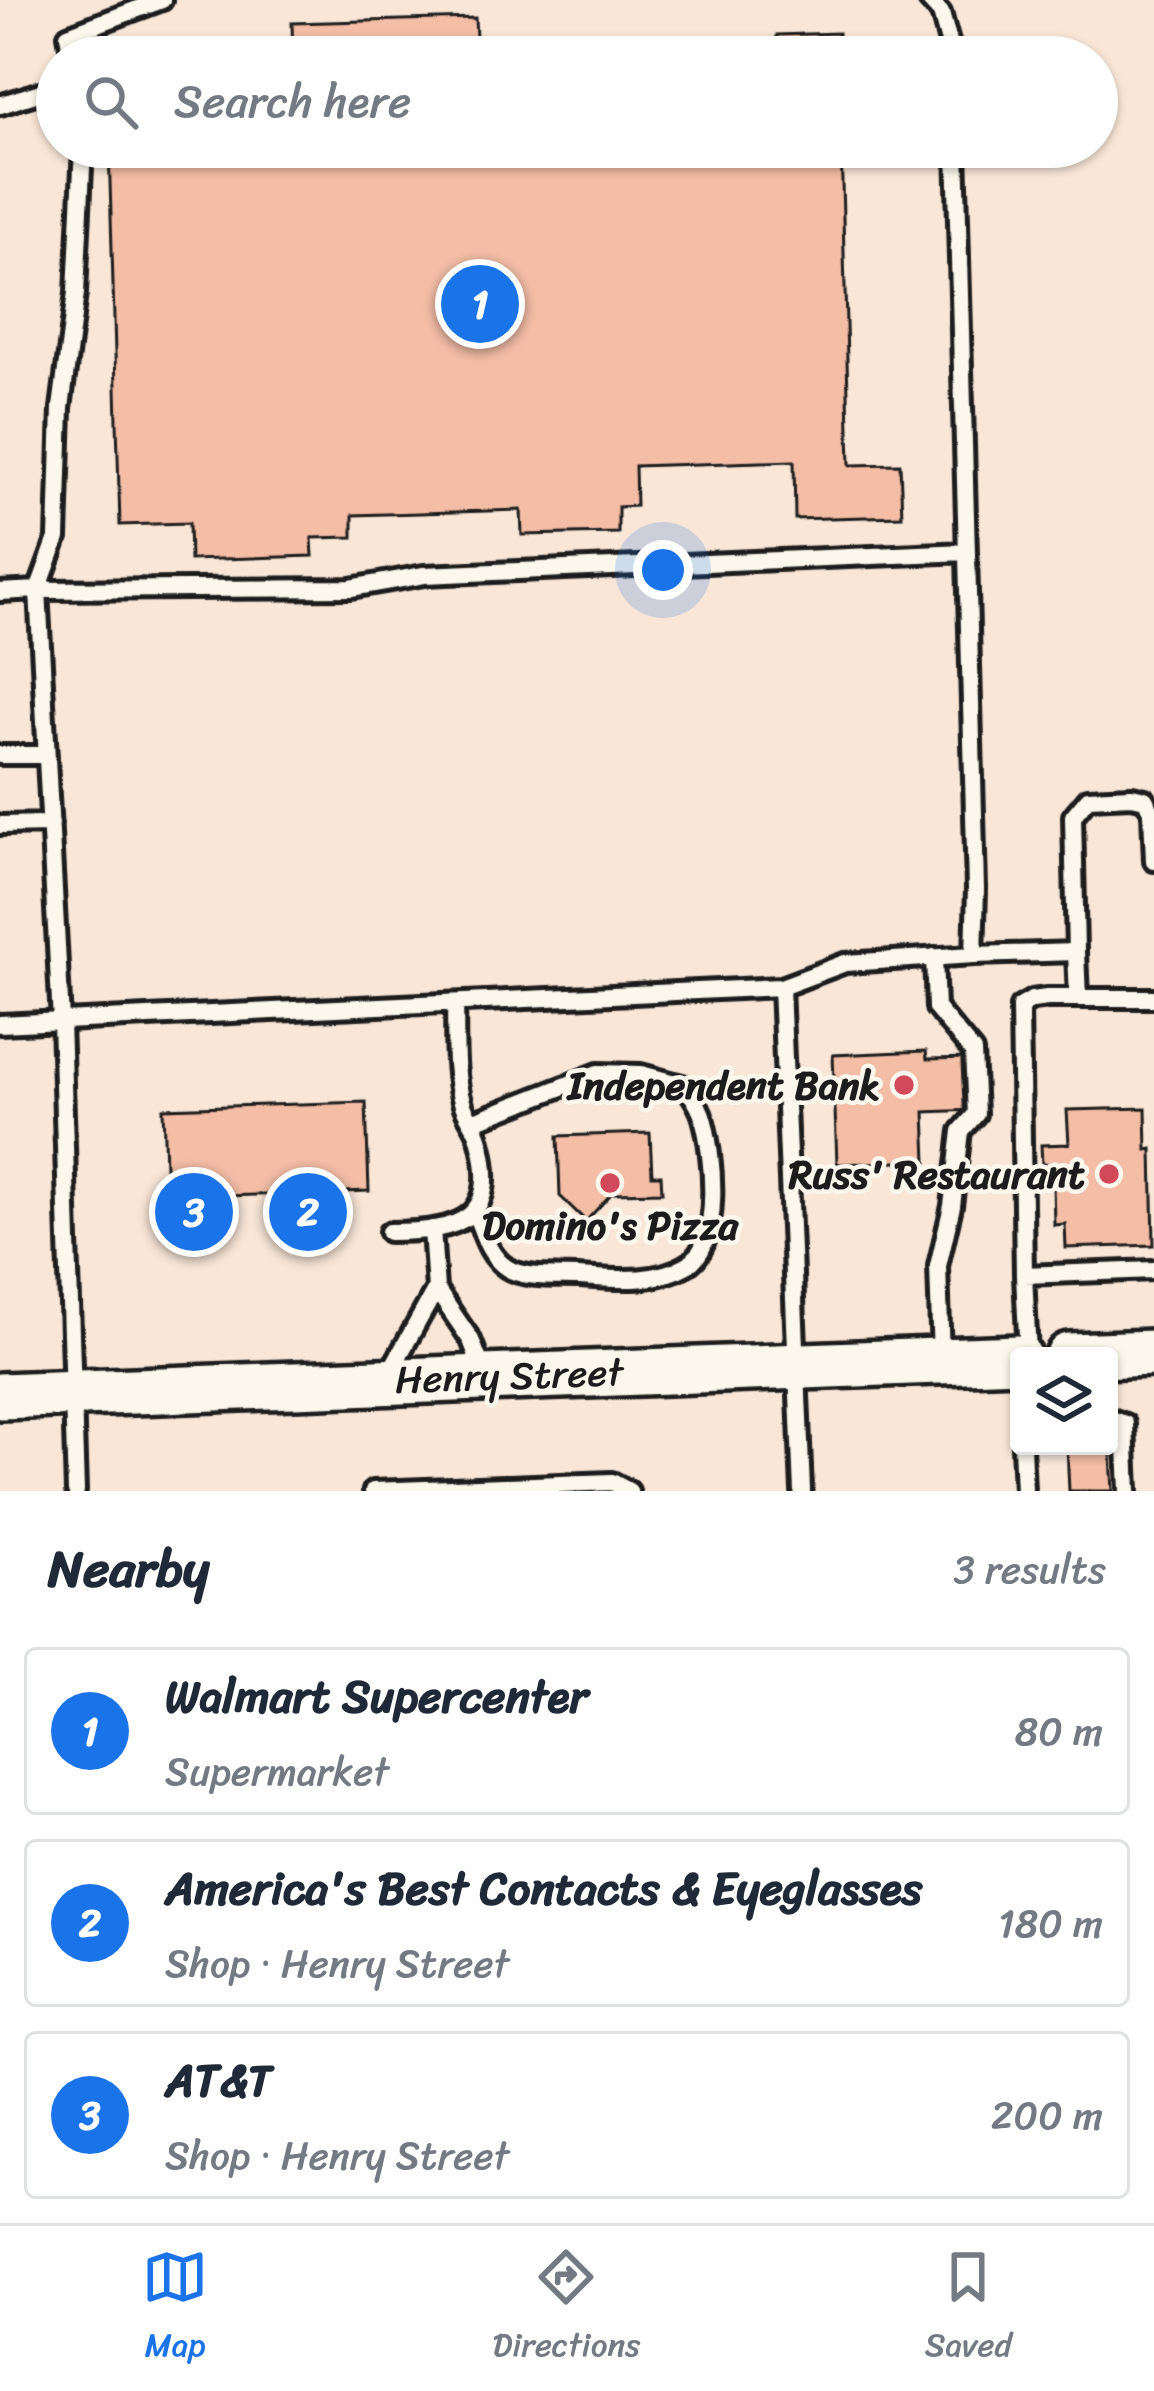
<!DOCTYPE html>
<html lang="en">
<head>
<meta charset="utf-8">
<style>
  :root { --surface:#fff; --page:#f6f6f7; --text:#1f2937; --muted:#747a83; --line:#e0e1e3; --accent:#1a73e8 }
  body { margin:0; font-family:Sriracha,sans-serif; background:var(--page); color:var(--text) }
  .controls { position:absolute; right:36px; bottom:36px; display:grid; overflow:hidden; border-radius:12px; box-shadow:0 3px 9px #0004 }
  .controls button { width:108px; height:108px; display:grid; place-items:center; padding:0; border:0; border-bottom:3px solid var(--line); background:var(--surface); color:var(--text); font:60px sans-serif }
  .you { position:absolute; left:663px; top:570px; width:42px; height:42px; margin:-30px; border:9px solid #fff; border-radius:50%; background:#1a73e8; box-shadow:0 0 0 18px #1a73e833 }
  .badge { display:grid; place-items:center; width:78px; height:78px; border-radius:50%; background:var(--accent); color:#fff; font-size:39px; font-weight:700 }
  .pin { position:absolute; translate:-50% -50%; border:6px solid #fff; box-shadow:0 3px 12px #0006 }
  .list { margin:0; padding:0; list-style:none }
  h2 { display:flex; justify-content:space-between; align-items:center; height:156px; margin:0; padding:0 48px; font-size:51px }
  h2 small { font-size:39px; font-weight:400; color:var(--muted) }
  .list li { display:grid; grid-template-columns:78px 1fr auto; gap:36px; align-items:center; box-sizing:border-box; height:168px; margin:0 24px 24px; padding:0 24px; border:3px solid var(--line); border-radius:12px }
  .list b { display:block; font-size:45px; white-space:nowrap }
  .list p { margin:0; font-size:39px; white-space:nowrap; color:var(--muted) }
  .list em { font-size:39px; font-style:normal; color:var(--muted) }
  .icon { flex:none; width:66px; height:66px; fill:none; stroke:currentColor; stroke-width:2; stroke-linecap:round; stroke-linejoin:round }
  .map { position:relative; flex:none; width:1154px; height:1491px; overflow:hidden }
  .search { position:absolute; background:var(--surface); box-shadow:0 3px 9px #0004; left:36px; right:36px; top:36px; height:132px; display:flex; align-items:center; gap:30px; box-sizing:border-box; padding:0 42px; border-radius:66px; color:var(--muted); font-size:45px }
  .sheet { height:732px; background:var(--surface) }
  nav { display:flex; justify-content:space-around; align-items:center; box-sizing:border-box; height:168px; border-top:3px solid var(--line); background:var(--surface); font-size:33px; color:var(--muted) }
  nav a { display:grid; justify-items:center; gap:6px }
  nav .on { color:var(--accent) }
  .map>svg:first-child { display:block }
  .building { fill:#f3bda6; stroke:#1c1c1c; stroke-width:3 }
  .lines { fill:none; stroke-linecap:round; stroke-linejoin:round }
  .service-casing { stroke:#1c1c1c; stroke-width:26 }
  .secondary-casing { stroke:#1c1c1c; stroke-width:54 }
  .service { stroke:#fbf7ec; stroke-width:16 }
  .secondary { stroke:#fbf7ec; stroke-width:45 }
  .poi-dot { fill:#d1495b; stroke:#fbf7ec; stroke-width:4.5 }
  .labels { text-anchor:middle; stroke-width:9; stroke-linejoin:round; paint-order:stroke }
  .poi-label { font-size:39px; font-weight:bold; fill:#1c1c1c; stroke:#fbf7ec; text-anchor:end }
  .street-label { font-size:39px; fill:#1c1c1c; stroke:#fbf7ec }
</style>
</head>
<body>
<div class="map">
<svg width="1154" height="1491" viewBox="0 0 1154 1491">
  <rect width="100%" height="100%" fill="#f9e6d7"/>
  <filter id="ink" filterUnits="userSpaceOnUse"><feTurbulence type="fractalNoise" baseFrequency=".00833" numOctaves="2"/><feDisplacementMap in="SourceGraphic" scale="24" xChannelSelector="R" yChannelSelector="G"/><feConvolveMatrix kernelMatrix="1 2 1 2 8 2 1 2 1" color-interpolation-filters="sRGB"/></filter>
  <g filter="url(#ink)">
    <!-- building -->
    <path class="building" d="M475 18 477 57H293L292 23Z
      M838 33 839 57H777V35Z
      M109 147H841L850 465 900 464 902 516 795 519 794 461 635 466 636 506 618 507V533L522 535 521 510 353 515V537L312 538 313 556 190 560 189 523 120 525Z
      M926 1051 927 1059 973 1058 975 1110 925 1112 927 1161 837 1164 833 1055Z
      M366 1102 369 1191 166 1198 163 1108Z
      M1146 1108 1147 1150 1152 1149 1154 1245 1066 1248 1065 1224 1054 1225 1053 1184H1064V1163L1042 1164 1041 1145 1069 1144 1067 1110Z
      M650 1133 652 1175H661L662 1192 612 1193 586 1221 560 1196 558 1136Z
      M1110 1437 1113 1491H1069L1067 1446H1109Z"/>
    <g class="lines">
      <!-- service casing -->
      <g class="service-casing">
        <path id="service" d="M929 0 941 13 953 57
          M72 57 68 35 162 0
          M0 105 57 87
          M83 147 76 293 61 408 57 538 38 590 351 588 424 575 966 552
          M0 592 38 590 61 1021 76 1491
          M0 755H47
          M0 825 51 824
          M1076 952 1078 998
          M974 955 1076 952 1073 816 1088 798 1132 796 1145 799 1152 812 1154 861
          M934 957 936 1008 973 1052 976 1114 961 1131 952 1206 938 1266 941 1359
          M781 987 802 1491
          M0 1024 781 987 845 963 974 955 976 889 956 147
          M472 1122 598 1073 641 1074 686 1086C692 1096 700 1106 703 1118 713 1153 723 1244 687 1265 654 1284 615 1279 579 1277 558 1276 524 1279 507 1268 488 1256 483 1232 475 1213
          M432 1229 436 1289 471 1340 485 1376
          M389 1232C460 1232 502 1219 479 1138 476 1126 467 1117 463 1105 453 1073 456 1036 455 1003
          M1024 1275 1020 1007 1032 1000 1047 998H1154
          M1028 1355 1024 1275 1154 1270
          M387 1377 436 1289
          M1109 1418 1125 1424 1128 1491
          M1022 1446 1024 1491
          M373 1491 612 1482 629 1491"/>
      </g>
      <!-- secondary casing -->
      <g class="secondary-casing">
        <path id="secondary" d="M1069 1356 1154 1353
          M0 1396 1019 1358"/>
      </g>
      <!-- service -->
      <use href="#service" class="service"/>
      <!-- secondary -->
      <use href="#secondary" class="secondary"/>
    </g>
  </g>
  <!-- markers -->
  <g class="poi-dot">
    <circle cx="904" cy="1085" r="12"/>
    <circle cx="1109" cy="1174" r="12"/>
    <circle cx="610" cy="1183" r="12"/>
  </g>
  <g class="labels">
    <!-- poi labels -->
    <g class="poi-label">
      <text x="880" y="1099">Independent Bank</text>
      <text x="1085" y="1188">Russ' Restaurant</text>
      <text x="610" y="1239" text-anchor="middle">Domino's Pizza</text>
    </g>
    <!-- street labels -->
    <g class="street-label">
      <text transform="translate(509 1375) rotate(-2)" y="14">Henry Street</text>
    </g>
  </g>
</svg>
<div class="controls">
<button><svg class="icon" aria-label="layers" viewBox="0 0 24 24"><path d="M12 4l9 5-9 5-9-5zM3 14l9 5 9-5"/></svg></button>
</div>
<div class="you"></div>
<div class="pin badge" style="left:480px;top:304px">1</div>
<div class="pin badge" style="left:308px;top:1212px">2</div>
<div class="pin badge" style="left:194px;top:1212px">3</div>
<div class="search"><svg class="icon" aria-label="search" viewBox="0 0 24 24"><circle cx="10" cy="10" r="6"/><path d="M15 15l6 6"/></svg>Search here</div>
</div>
<section class="sheet">
<h2>Nearby<small>3 results</small></h2>
<ul class="list">
<li><span class="badge">1</span><div><b>Walmart Supercenter</b><p>Supermarket</p></div><em>80 m</em></li>
<li><span class="badge">2</span><div><b>America's Best Contacts &amp; Eyeglasses</b><p>Shop · Henry Street</p></div><em>180 m</em></li>
<li><span class="badge">3</span><div><b>AT&amp;T</b><p>Shop · Henry Street</p></div><em>200 m</em></li>
</ul>
</section>
<nav>
<a class="on"><svg class="icon" aria-label="map" viewBox="0 0 24 24"><path d="M3 6l6-2 6 2 6-2v14l-6 2-6-2-6 2zM9 4v14M15 6v14"/></svg>Map</a>
<a><svg class="icon" aria-label="directions" viewBox="0 0 24 24"><path d="M12 3l9 9-9 9-9-9zM9 14v-3h6M13 9l2 2-2 2"/></svg>Directions</a>
<a><svg class="icon" aria-label="saved" viewBox="0 0 24 24"><path d="M7 4h10v16l-5-4-5 4z"/></svg>Saved</a>
</nav>
</body>
</html>
